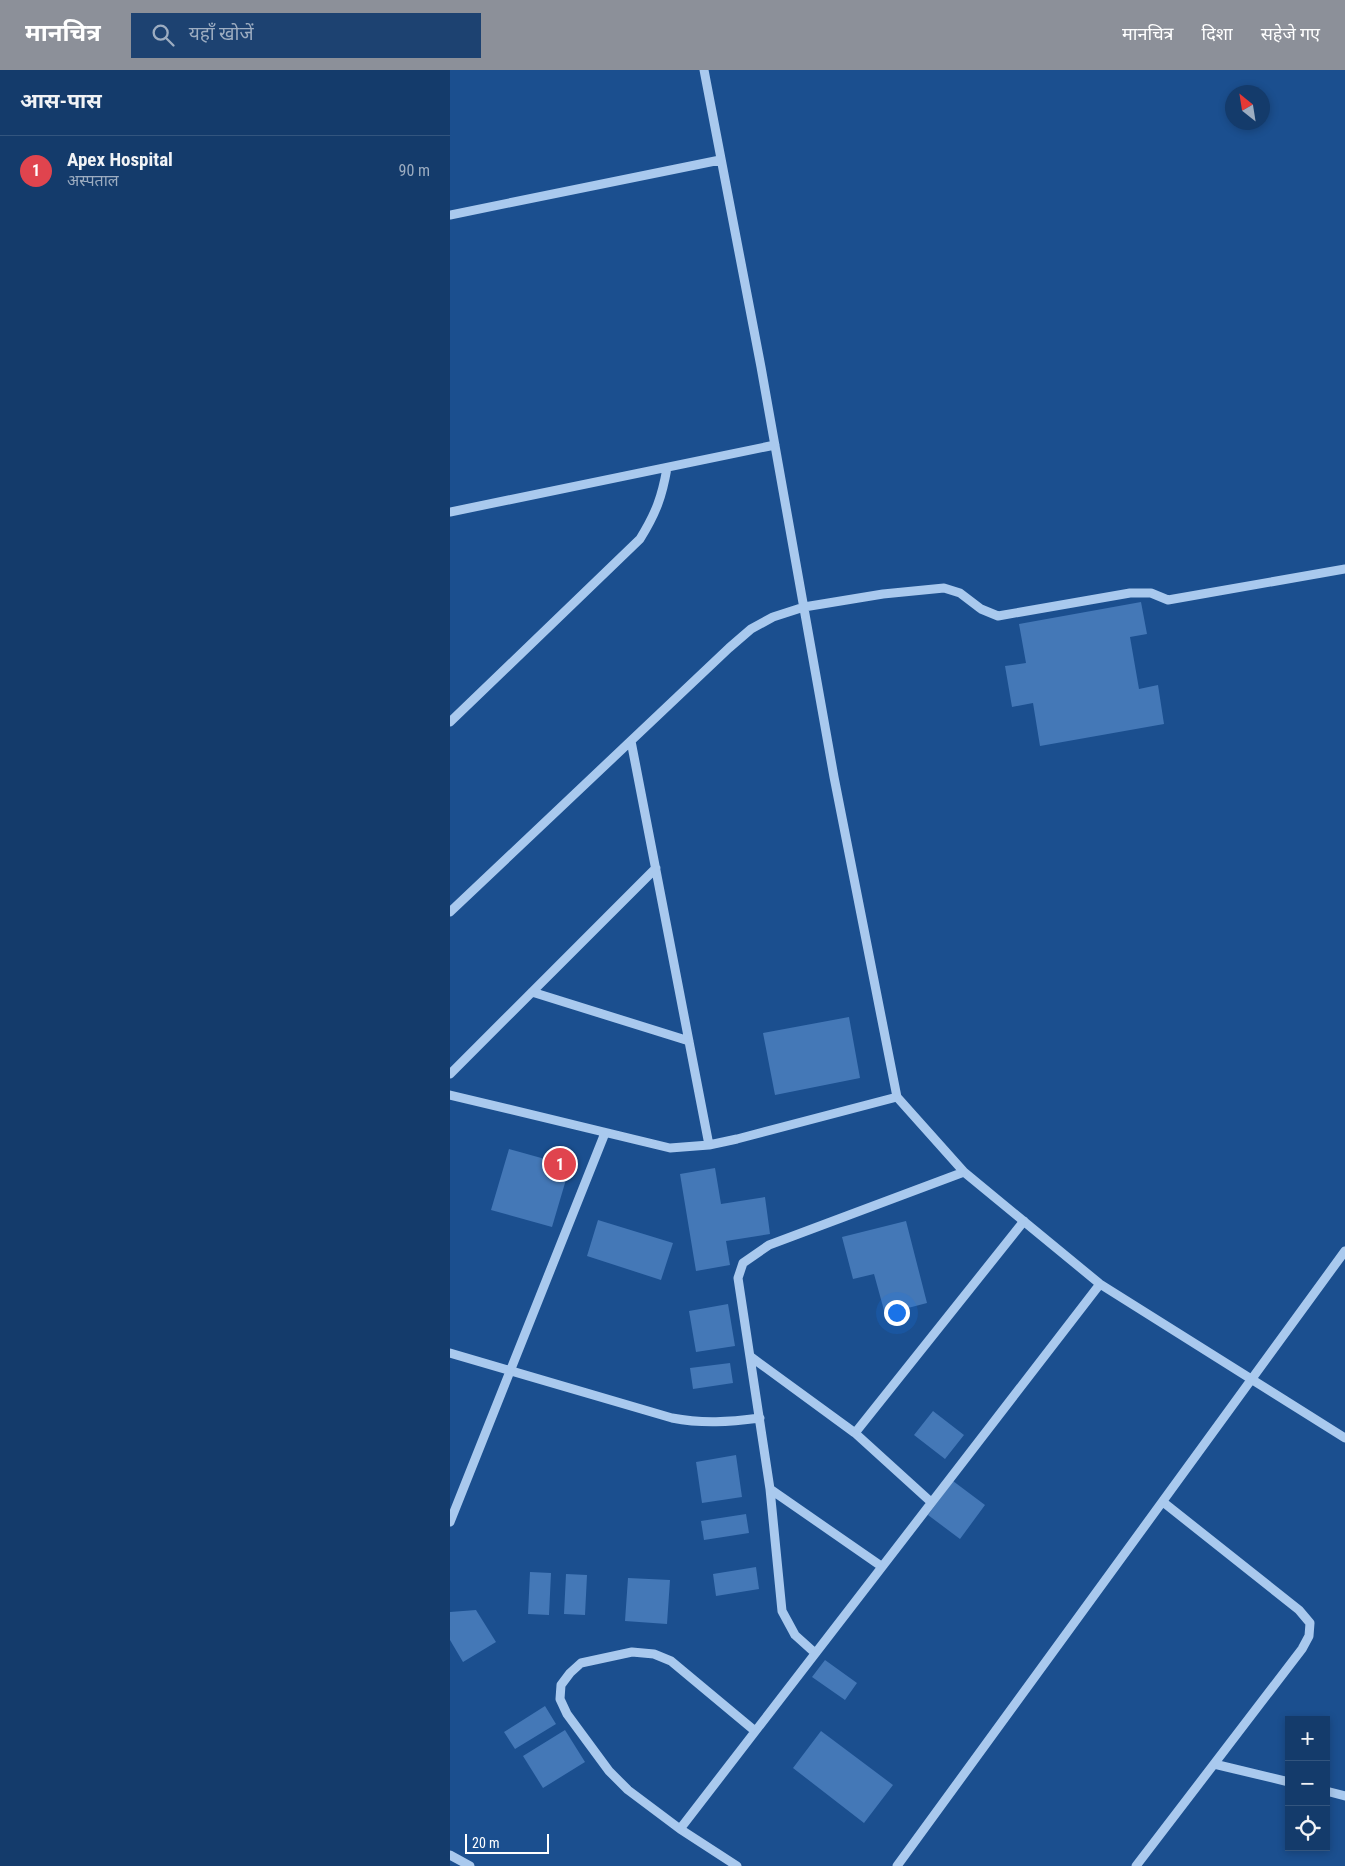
<!DOCTYPE html>
<html lang="hi">
<head>
<meta charset="utf-8">
<style>
  :root { --surface:#143b6b; --page:#1d4271; --text:#f1f3f6; --muted:#9dadc1; --line:#33557e; --accent:#8c9099 }
  body { margin:0; font-family:"Roboto Condensed","Noto Sans Devanagari",sans-serif; background:var(--page); color:var(--text) }
  .controls { position:absolute; right:15px; bottom:15px; display:grid; overflow:hidden; border-radius:0px; box-shadow:0 2px 8px #0003 }
  .controls button { width:45px; height:45px; display:grid; place-items:center; padding:0; border:0; border-bottom:1px solid var(--line); background:var(--surface); color:var(--text); font:25px sans-serif }
  .compass { position:absolute; left:775px; top:15px; width:45px; height:45px; border-radius:50%; background:var(--surface); box-shadow:0 2px 8px #0003; rotate:330deg }
  .scale { position:absolute; left:15px; bottom:12px; width:84px; box-sizing:border-box; padding-left:5px; border:2px solid #fff; border-top:0; font-size:14px; line-height:18px; white-space:nowrap; color:#fff; -webkit-text-stroke:4px #1b4f8f; paint-order:stroke }
  .you { position:absolute; left:446px; top:1242px; width:18px; height:18px; margin:-12px; border:4px solid #fff; border-radius:50%; background:#1a73e8; box-shadow:0 0 0 8px #1a73e833 }
  .badge { display:grid; place-items:center; width:32px; height:32px; border-radius:50%; background:var(--accent); color:#fff; font-size:16px; font-weight:700 }
  .pin { position:absolute; translate:-50% -50%; border:2px solid #fff; box-shadow:0 1px 5px #0006 }
  .list { margin:0; padding:0; list-style:none }
  h2 { display:flex; justify-content:space-between; align-items:center; height:65px; margin:0; padding:0 20px; font-size:21px }
  h2 small { font-size:16px; font-weight:400; color:var(--muted) }
  .list li { display:grid; grid-template-columns:32px 1fr auto; gap:15px; align-items:center; box-sizing:border-box; height:70px; padding:0 20px; border-top:1px solid var(--line) }
  .list b { display:block; font-size:19px; white-space:nowrap }
  .list p { margin:0; font-size:16px; white-space:nowrap; color:var(--muted) }
  .list em { font-size:16px; font-style:normal; color:var(--muted) }
  .icon { flex:none; width:28px; height:28px; fill:none; stroke:currentColor; stroke-width:2; stroke-linecap:round; stroke-linejoin:round }
  .map { position:relative; flex:none; width:895px; height:1796px; overflow:hidden }
  header { display:flex; align-items:center; gap:30px; box-sizing:border-box; height:70px; padding:0 25px; background:var(--accent); color:#fff }
  header strong { font-size:24px }
  nav { display:flex; gap:28px; margin-inline-start:auto; font-size:18px }
  .search { width:350px; height:45px; background:var(--page); display:flex; align-items:center; gap:12px; box-sizing:border-box; padding:0 18px; border-radius:0px; color:var(--muted); font-size:19px }
  main { display:flex }
  aside { flex:1; background:var(--surface) }
  .map>svg:first-child { display:block }
  .building { fill:#4478b7 }
  .lines { fill:none; stroke-linecap:round; stroke-linejoin:round }
  .minor { stroke:#a9c9ee; stroke-width:9 }
</style>
</head>
<body>
<header>
<strong>मानचित्र</strong>
<div class="search"><svg class="icon" aria-label="search" viewBox="0 0 24 24"><circle cx="10" cy="10" r="6"/><path d="M15 15l6 6"/></svg>यहाँ खोजें</div>
<nav><a>मानचित्र</a><a>दिशा</a><a>सहेजे गए</a></nav>
</header>
<main>
<aside>
<h2>आस-पास<small></small></h2>
<ul class="list">
<li><span class="badge" style="background:#e0444e">1</span><div><b>Apex Hospital</b><p>अस्पताल</p></div><em>90 m</em></li>
</ul>
</aside>
<div class="map">
<svg width="895" height="1796" viewBox="0 0 895 1796">
  <rect width="100%" height="100%" fill="#1b4f8f"/>
  <!-- building -->
  <path class="building" d="M691 532 697 564 680 567 689 619 708 615 714 654 590 676 583 633 562 637 555 596 576 593 569 554Z
    M399 947 410 1008 325 1025 313 963Z
    M59 1079 120 1096 102 1157 41 1140Z
    M265 1098 271 1134 315 1127 320 1164 276 1171 280 1195 246 1201 230 1104Z
    M148 1150 223 1173 211 1210 137 1186Z
    M456 1151 477 1233 435 1244 424 1204 403 1209 392 1167Z
    M278 1234 285 1276 246 1282 239 1241Z
    M280 1293 283 1313 243 1319 240 1298Z
    M483 1341 514 1365 495 1389 464 1365Z
    M286 1385 292 1427 252 1433 246 1392Z
    M503 1411 535 1435 510 1469 478 1445Z
    M296 1444 299 1463 254 1470 251 1451Z
    M306 1497 309 1519 266 1526 263 1504Z
    M80 1502 101 1503 99 1545 78 1544Z
    M116 1504 137 1505 135 1545 114 1544Z
    M178 1508 220 1510 217 1554 175 1551Z
    M26 1540 46 1572 13 1592 0 1570V1542Z
    M375 1590 407 1613 395 1630 362 1607Z
    M95 1636 106 1654 65 1679 54 1662Z
    M115 1660 135 1692 93 1718 73 1686Z
    M371 1661 443 1715 414 1753 343 1698Z"/>
  <g class="lines">
    <!-- minor -->
    <path class="minor" d="M254 0 311 297 384 707 447 1027 514 1102 650 1214 895 1368
      M0 145 270 90
      M0 442 325 375
      M0 652 190 469C206 443 212 427 217 398
      M181 671 259 1075
      M0 842 279 578 301 559 323 547 354 537 433 524 494 518 510 523 531 539 548 546 680 523H701L718 530 895 499
      M82 922 239 971
      M0 1004 206 798
      M0 1025 220 1078 259 1075 287 1069 447 1027
      M0 1283 222 1348C253 1354 279 1352 310 1348
      M301 1287 405 1363 481 1432
      M405 1363 574 1151
      M320 1419 431 1496
      M0 1452 155 1063
      M365 1583 345 1565 332 1541 320 1419 288 1208 293 1193 319 1175 514 1102
      M764 1694 839 1712
      M876 1721 895 1726
      M230 1759 650 1214
      M0 1785 20 1796
      M287 1796 230 1759 178 1720 159 1701 117 1644 110 1629 111 1615 120 1603 131 1593 182 1582 204 1584 221 1591 305 1661
      M447 1796 895 1181
      M686 1796 852 1579 859 1566 860 1553 849 1540 713 1432"/>
  </g>
</svg>
<div class="controls">
<button>+</button>
<button>−</button>
<button><svg class="icon" aria-label="locate" viewBox="0 0 24 24"><circle cx="12" cy="12" r="6"/><path d="M12 2v4M12 18v4M2 12h4M18 12h4"/></svg></button>
</div>
<svg class="compass" viewBox="-18 -18 36 36"><path d="M0-13l5 13h-10z" fill="#e53935"/><path d="M0 13l5-13h-10z" fill="#9dadc1"/></svg>
<div class="scale">20 m</div>
<div class="you"></div>
<div class="pin badge" style="left:110px;top:1094px;background:#e0444e">1</div>
</div>
</main>
</body>
</html>
